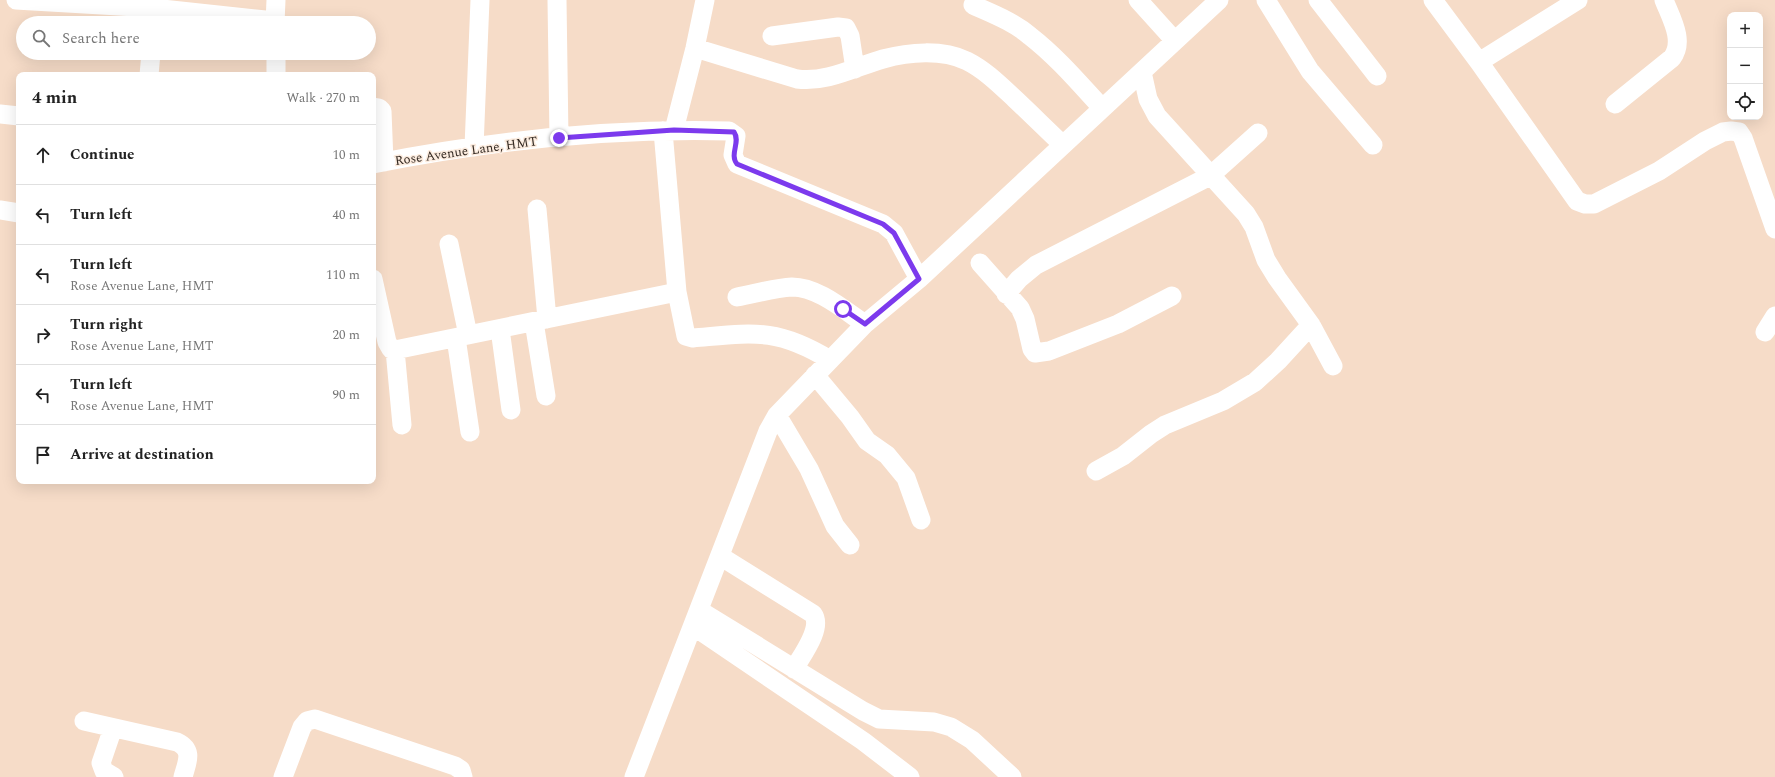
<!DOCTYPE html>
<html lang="en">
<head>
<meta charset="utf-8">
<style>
  :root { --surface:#fff; --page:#f6f6f6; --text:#222; --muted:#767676; --line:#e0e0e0 }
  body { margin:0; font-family:Spectral,serif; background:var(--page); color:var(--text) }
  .controls { position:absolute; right:12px; top:12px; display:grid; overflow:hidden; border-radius:8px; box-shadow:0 4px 16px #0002 }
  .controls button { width:36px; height:36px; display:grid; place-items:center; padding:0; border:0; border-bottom:1px solid var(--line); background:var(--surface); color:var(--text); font:20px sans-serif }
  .stop { position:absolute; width:12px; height:12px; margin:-9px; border:3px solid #7c3aed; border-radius:50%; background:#fff }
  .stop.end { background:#7c3aed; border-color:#fff; box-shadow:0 1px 4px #0008 }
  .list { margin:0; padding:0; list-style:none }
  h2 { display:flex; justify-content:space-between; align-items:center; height:52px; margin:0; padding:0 16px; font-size:17px }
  h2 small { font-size:13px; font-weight:400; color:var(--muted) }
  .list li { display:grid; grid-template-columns:26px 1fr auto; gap:12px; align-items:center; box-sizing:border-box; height:60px; padding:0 16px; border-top:1px solid var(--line) }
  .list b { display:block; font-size:15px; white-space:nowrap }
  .list p { margin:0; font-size:13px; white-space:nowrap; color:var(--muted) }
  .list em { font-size:13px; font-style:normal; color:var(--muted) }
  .icon { flex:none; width:22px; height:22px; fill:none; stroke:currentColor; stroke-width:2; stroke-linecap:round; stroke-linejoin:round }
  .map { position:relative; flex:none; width:1775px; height:777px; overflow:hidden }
  .search { position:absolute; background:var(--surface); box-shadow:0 4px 16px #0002; left:16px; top:16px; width:360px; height:44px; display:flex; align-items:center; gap:10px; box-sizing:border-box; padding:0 14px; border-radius:22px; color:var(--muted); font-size:15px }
  .panel { position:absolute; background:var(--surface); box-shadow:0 4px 16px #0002; left:16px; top:72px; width:360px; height:412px; border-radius:8px }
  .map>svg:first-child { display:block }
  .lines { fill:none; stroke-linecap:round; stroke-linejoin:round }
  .minor { stroke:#fff; stroke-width:19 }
  .route { stroke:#7c3aed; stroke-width:5 }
  .labels { text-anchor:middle; stroke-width:3; stroke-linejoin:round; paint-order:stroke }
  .street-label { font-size:13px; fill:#332922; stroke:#fcecdf }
</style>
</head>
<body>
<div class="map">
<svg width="1775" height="777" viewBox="0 0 1775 777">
  <rect width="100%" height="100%" fill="#f6dcc8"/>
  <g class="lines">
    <!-- minor -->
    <path class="minor" d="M16 0 153 8 275 21
      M557 0 559 138
      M1138 0 1175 41
      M1266 0 1310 71 1373 145
      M1318 0 1377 76
      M1433 0 1479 62 1577 201 1585 204H1594L1659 171 1705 141 1723 132 1731 131 1739 132 1743 138 1775 229
      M973 5C993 14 1014 22 1030 36 1057 57 1079 83 1102 108
      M275 23 276 0
      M772 36 838 27 846 28 850 36 855 69
      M695 48 797 79C827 83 855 67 883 59 909 52 942 49 967 61 985 70 1000 85 1015 99 1031 114 1047 130 1063 145
      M276 53V75
      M1479 62 1578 0
      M1142 72 1148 99 1157 116 1246 214 1254 227 1266 260 1277 278 1311 325 1333 366
      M149 75 151 53
      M1615 104 1672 58C1685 41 1671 18 1664 0
      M373 107 379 108 382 111 384 162
      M0 114 19 116
      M674 130 695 48 705 0
      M663 131 677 292 686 336 693 338C752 333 776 327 830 360
      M474 147 480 0
      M373 164C489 141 610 128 729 131L736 136 733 155 737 164 883 224 894 233 919 279
      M537 209 547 319
      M0 210 19 213
      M449 244 468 335
      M980 263 1020 308 1025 319 1032 349 1035 353 1049 351 1118 324 1172 296
      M373 279 387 342 391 349 395 350 677 292
      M1006 294 1019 279 1036 265 1210 176 1258 133
      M737 297C754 294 773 288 792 287 818 287 844 310 865 324
      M534 322 546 396
      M500 329 511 410
      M1765 332 1775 316
      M456 338 470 432
      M395 350 402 425
      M815 375 850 417 867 441 887 455 906 478 921 520
      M777 415 809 469 835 526 850 545
      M1096 471 1123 456 1151 434 1165 425 1223 401 1255 382 1278 361 1311 325
      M720 556 813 614C823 628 802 655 794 669
      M699 610 863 711 879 719 934 722 951 727 972 740 1012 777
      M693 626 863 741 910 777
      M84 721 177 742C194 750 187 762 183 777
      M113 728 101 763 104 771 114 777
      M283 777 302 727 307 721 315 719 455 766 461 770 463 777
      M634 777 768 431 777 415 865 324 919 279 1219 0"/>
  </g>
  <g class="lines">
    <!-- route -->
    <path class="route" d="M559 138 674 130 734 132C741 142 729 154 737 164L883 224 894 233 919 279 865 324 843 309"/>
  </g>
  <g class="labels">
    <!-- street labels -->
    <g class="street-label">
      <text transform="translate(466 150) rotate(-8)" y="5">Rose Avenue Lane, HMT</text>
    </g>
  </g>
</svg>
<div class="controls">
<button>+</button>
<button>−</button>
<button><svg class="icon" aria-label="locate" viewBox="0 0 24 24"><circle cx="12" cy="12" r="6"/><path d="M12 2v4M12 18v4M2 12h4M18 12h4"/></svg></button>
</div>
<div class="stop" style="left:843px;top:309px"></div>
<div class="stop end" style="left:559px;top:138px"></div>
<div class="search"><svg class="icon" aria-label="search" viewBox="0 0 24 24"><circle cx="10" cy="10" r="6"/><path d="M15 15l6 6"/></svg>Search here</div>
<section class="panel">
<h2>4 min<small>Walk · 270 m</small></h2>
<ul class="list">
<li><svg class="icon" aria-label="ahead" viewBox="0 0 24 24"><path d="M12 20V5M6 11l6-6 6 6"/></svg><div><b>Continue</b></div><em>10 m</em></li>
<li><svg class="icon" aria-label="left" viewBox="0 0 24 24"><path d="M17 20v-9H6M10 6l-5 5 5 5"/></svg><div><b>Turn left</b></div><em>40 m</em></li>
<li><svg class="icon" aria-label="left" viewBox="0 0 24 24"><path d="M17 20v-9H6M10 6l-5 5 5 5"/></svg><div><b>Turn left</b><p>Rose Avenue Lane, HMT</p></div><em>110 m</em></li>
<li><svg class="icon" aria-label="right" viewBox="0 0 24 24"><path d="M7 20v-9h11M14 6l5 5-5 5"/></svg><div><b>Turn right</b><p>Rose Avenue Lane, HMT</p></div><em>20 m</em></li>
<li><svg class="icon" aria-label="left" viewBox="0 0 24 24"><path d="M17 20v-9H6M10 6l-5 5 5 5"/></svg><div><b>Turn left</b><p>Rose Avenue Lane, HMT</p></div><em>90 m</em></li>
<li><svg class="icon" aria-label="arrive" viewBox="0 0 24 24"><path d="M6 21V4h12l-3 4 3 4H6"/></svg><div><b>Arrive at destination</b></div></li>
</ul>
</section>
</div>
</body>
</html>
